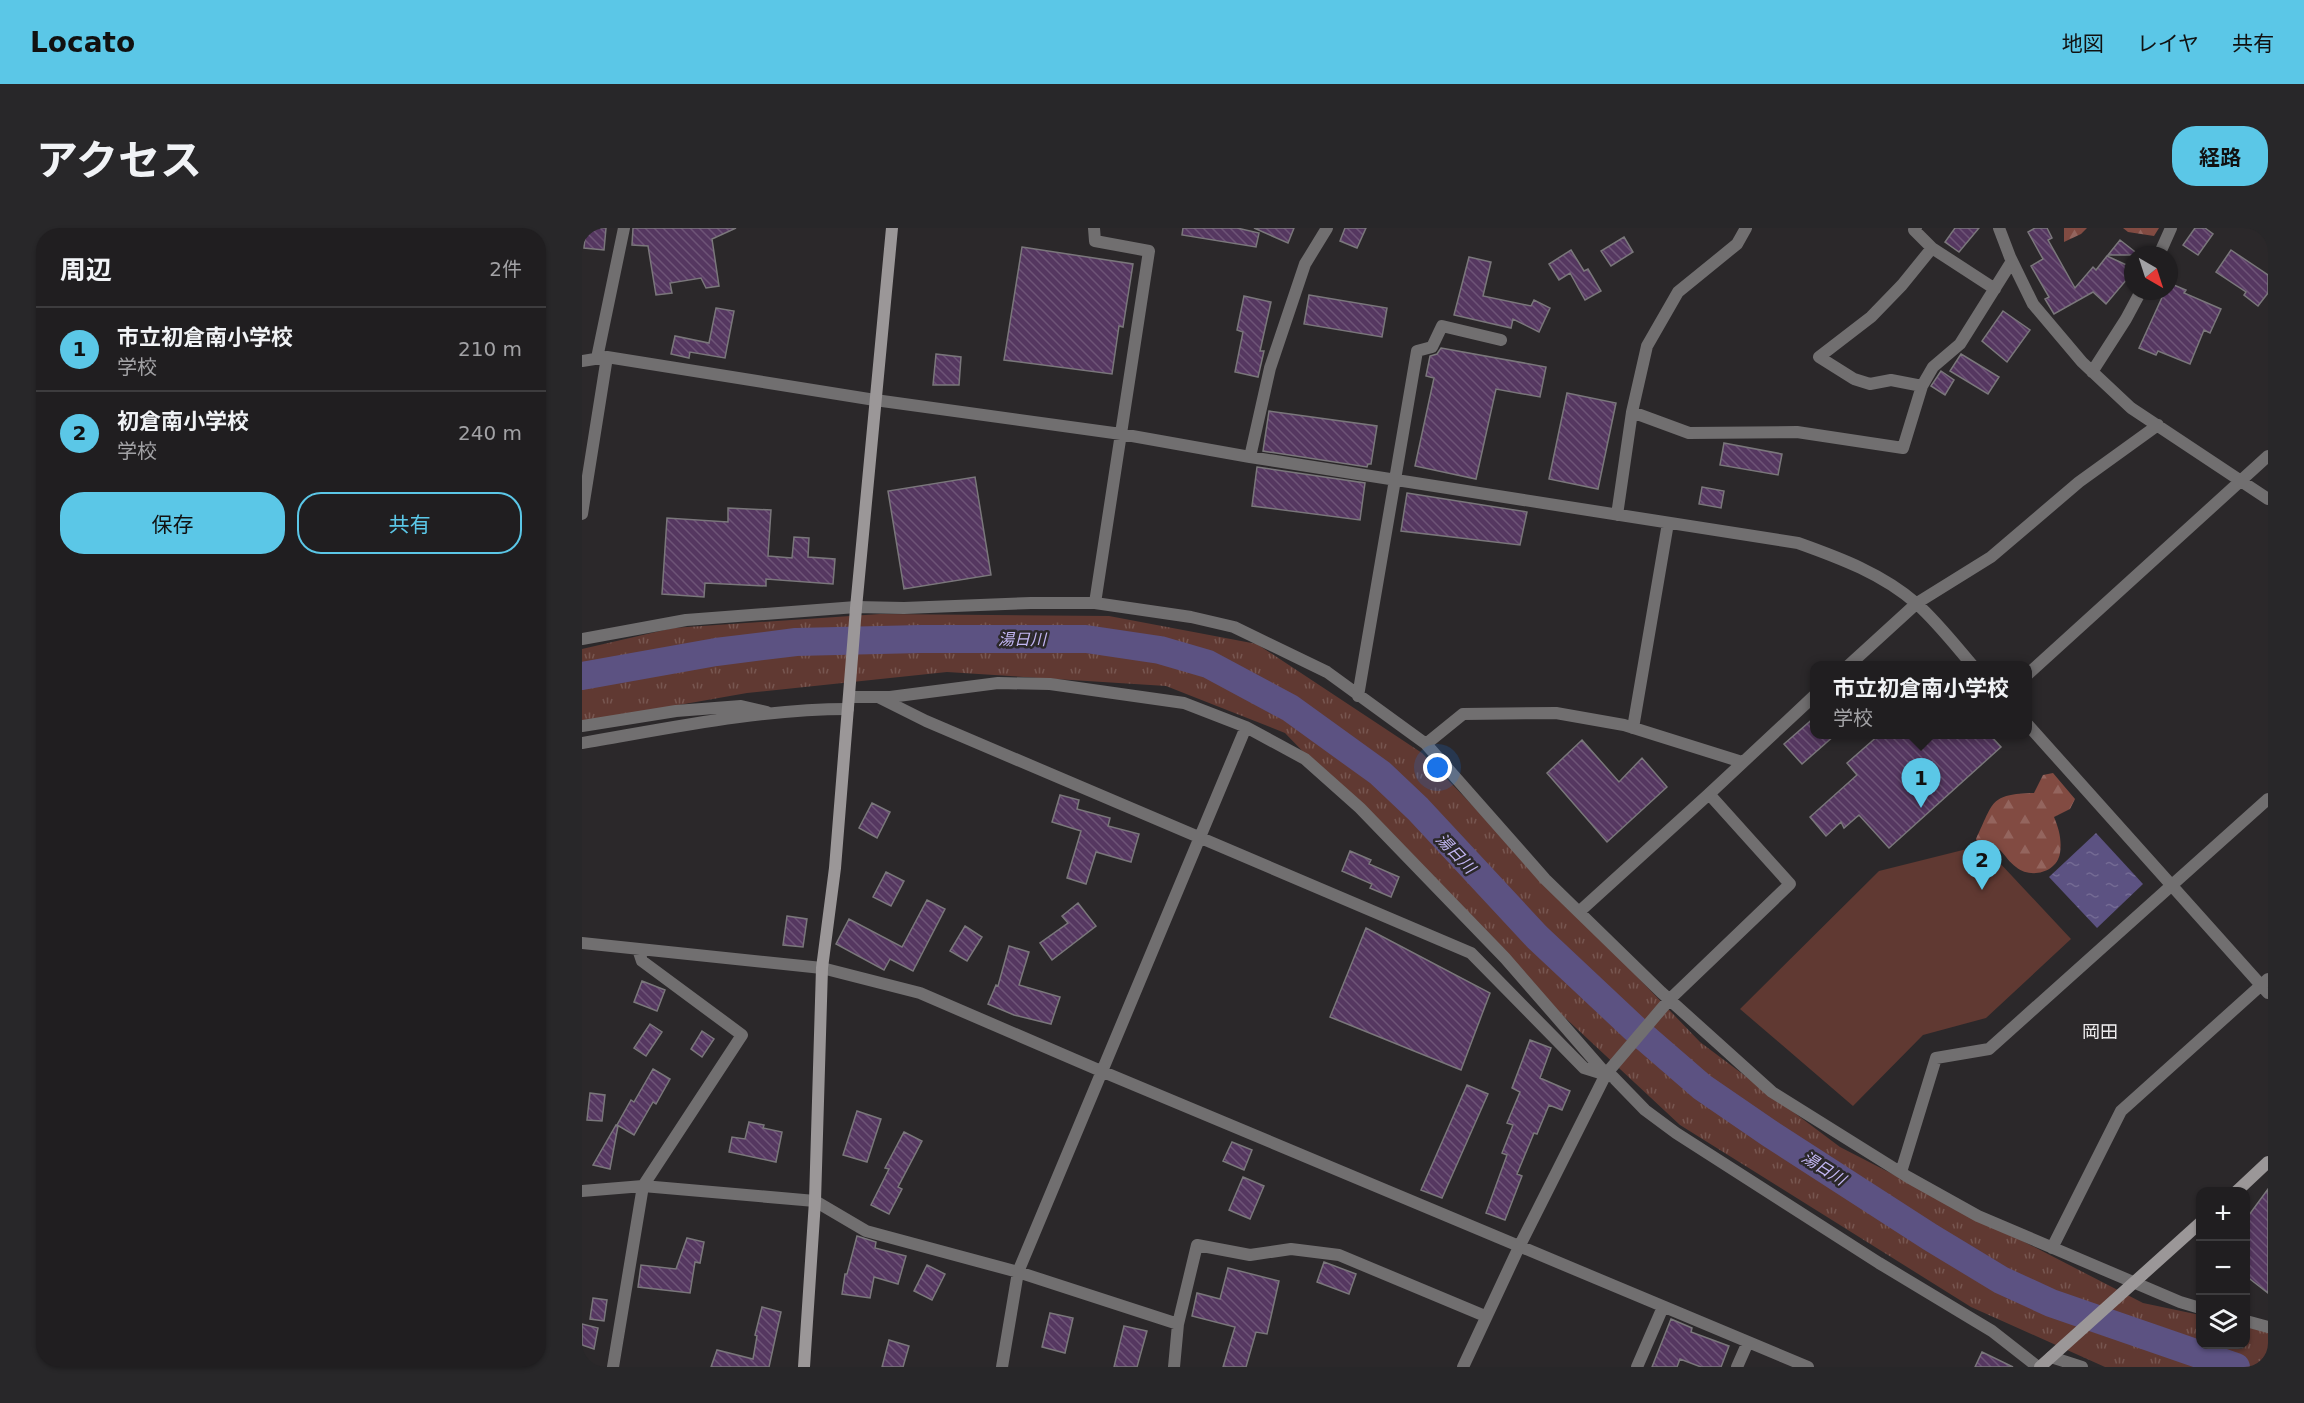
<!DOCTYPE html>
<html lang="ja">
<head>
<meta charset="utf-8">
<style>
  :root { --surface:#201e20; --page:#282729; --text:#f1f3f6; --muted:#a2a2a5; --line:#3d3c3e; --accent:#5bc7e7 }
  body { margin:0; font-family:"DejaVu Sans","Noto Sans JP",sans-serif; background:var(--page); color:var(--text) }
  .controls { position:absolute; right:18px; bottom:18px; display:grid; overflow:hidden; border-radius:12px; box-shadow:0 2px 4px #0004 }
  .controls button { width:54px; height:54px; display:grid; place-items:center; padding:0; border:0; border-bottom:2px solid var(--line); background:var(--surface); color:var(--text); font:30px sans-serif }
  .compass { position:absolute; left:1542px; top:18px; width:54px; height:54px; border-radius:50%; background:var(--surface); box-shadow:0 2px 4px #0004; rotate:141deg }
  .you { position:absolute; left:856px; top:540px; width:21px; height:21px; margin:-15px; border:4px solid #fff; border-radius:50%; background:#1a73e8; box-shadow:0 0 0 9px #1a73e833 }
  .badge { display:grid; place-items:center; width:39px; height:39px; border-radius:50%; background:var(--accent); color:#111; font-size:20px; font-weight:700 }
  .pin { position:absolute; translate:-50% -50px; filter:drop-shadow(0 2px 3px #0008) }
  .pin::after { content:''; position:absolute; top:32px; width:21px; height:18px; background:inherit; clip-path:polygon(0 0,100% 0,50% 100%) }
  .popup { position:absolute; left:1228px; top:433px; width:222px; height:78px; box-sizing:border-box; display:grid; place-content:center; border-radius:12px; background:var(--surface); filter:drop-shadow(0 2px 4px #0005); font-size:20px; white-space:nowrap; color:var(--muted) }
  .popup b { font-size:22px; color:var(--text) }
  .popup::after { content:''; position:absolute; left:50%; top:100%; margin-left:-12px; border:12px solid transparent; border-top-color:var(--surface) }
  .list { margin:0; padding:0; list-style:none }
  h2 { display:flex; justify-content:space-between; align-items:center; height:78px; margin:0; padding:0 24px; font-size:26px }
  h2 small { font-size:20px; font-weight:400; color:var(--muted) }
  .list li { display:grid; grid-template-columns:39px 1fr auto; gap:18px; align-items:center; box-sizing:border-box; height:84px; padding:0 24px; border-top:2px solid var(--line) }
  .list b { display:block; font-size:22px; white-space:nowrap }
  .list p { margin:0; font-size:20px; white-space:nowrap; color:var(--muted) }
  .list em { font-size:20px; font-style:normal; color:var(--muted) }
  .actions { display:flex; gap:12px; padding:18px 24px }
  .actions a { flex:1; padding:14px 0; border:2px solid var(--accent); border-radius:24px; text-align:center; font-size:21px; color:var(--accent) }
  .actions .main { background:var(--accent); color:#111 }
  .icon { flex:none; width:33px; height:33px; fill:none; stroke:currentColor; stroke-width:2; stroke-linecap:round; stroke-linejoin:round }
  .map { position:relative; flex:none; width:1686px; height:1139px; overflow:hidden; border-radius:24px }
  header { display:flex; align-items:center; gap:36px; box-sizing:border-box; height:84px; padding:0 30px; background:var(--accent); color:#111 }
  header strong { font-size:28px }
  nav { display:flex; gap:33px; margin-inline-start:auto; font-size:21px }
  .intro { display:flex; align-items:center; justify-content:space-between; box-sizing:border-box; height:144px; padding:0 36px }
  h1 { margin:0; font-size:42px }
  .button { padding:15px 27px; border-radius:24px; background:var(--accent); color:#111; font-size:21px; font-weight:700 }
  main { display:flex; gap:36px; padding:0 36px }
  aside { flex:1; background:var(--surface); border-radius:24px; box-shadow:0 2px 4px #0004 }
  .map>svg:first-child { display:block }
  .grass { fill:url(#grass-tufts) }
  .forest { fill:url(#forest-firs) }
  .pitch { fill:#603932 }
  .water { fill:url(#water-ripples) }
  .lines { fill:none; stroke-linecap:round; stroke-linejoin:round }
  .river { stroke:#5c5282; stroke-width:28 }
  .building { fill:url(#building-back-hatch); stroke:#7a777b; stroke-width:1.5 }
  .street { stroke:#716f70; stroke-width:12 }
  .secondary { stroke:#9b9798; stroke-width:12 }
  .labels { text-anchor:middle; stroke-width:5; stroke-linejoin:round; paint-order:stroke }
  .water-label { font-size:16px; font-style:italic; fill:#c3b7f4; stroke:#2b282a }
  .quarter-label { font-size:18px; fill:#eeeced; stroke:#2b282a }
</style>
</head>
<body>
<header>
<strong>Locato</strong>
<nav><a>地図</a><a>レイヤ</a><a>共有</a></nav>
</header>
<div class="intro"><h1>アクセス</h1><a class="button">経路</a></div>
<main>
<aside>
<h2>周辺<small>2件</small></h2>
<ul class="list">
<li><span class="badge">1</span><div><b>市立初倉南小学校</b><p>学校</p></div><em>210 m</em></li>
<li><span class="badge">2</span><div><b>初倉南小学校</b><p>学校</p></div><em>240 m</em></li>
</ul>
<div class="actions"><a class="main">保存</a><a>共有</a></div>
</aside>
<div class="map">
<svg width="1686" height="1139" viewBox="0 0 1686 1139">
  <defs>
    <pattern id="grass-tufts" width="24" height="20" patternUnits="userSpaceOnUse" patternTransform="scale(1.5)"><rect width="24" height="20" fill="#603932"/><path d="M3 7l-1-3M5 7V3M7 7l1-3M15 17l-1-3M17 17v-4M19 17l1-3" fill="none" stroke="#775650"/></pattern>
    <pattern id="forest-firs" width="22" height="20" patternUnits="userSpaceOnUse" patternTransform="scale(1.5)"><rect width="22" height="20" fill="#824b42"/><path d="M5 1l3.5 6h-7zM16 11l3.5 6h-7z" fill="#94655e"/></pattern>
    <pattern id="water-ripples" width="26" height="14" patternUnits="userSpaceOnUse" patternTransform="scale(1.5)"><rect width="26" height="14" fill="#5c5282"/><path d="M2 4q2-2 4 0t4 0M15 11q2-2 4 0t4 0" fill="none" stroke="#746b94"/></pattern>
    <pattern id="building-back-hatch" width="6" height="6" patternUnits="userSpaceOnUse" patternTransform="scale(1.5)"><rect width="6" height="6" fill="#553760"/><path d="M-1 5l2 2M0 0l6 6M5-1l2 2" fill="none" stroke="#6e5477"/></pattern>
  </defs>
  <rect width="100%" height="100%" fill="#2b282a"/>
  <!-- grass -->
  <path class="grass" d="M298 386 527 388 675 416 840 525 1118 814 1258 919 1561 1075 1618 1087V1116H1664V1096L1686 1101V1139H1523L1389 1079 1098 897 933 743 703 505 584 458 365 444 165 465 0 494V421L91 400Z"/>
  <!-- forest -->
  <path class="forest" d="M1482 0H1505L1499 6 1482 14Z
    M1541 0H1577L1572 8 1546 4Z
    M1471 545 1493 571 1488 581 1472 589C1477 601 1480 612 1478 625 1475 645 1448 651 1434 639 1428 635 1423 627 1418 622L1400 627 1394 611C1412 574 1407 566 1452 565L1461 547Z"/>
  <!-- pitch -->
  <path class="pitch" d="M1401 617 1489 711 1404 790 1341 807 1271 878 1158 781 1297 643Z"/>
  <!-- water -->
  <path class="water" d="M1514 605 1561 656 1515 700 1467 649Z"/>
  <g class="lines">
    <!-- river -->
    <path class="river" d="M0 448 134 424 214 414 339 411H504L578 422 626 436 708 480 798 545 836 581 955 709 1053 801 1120 859 1187 905 1348 1009 1419 1052 1469 1075 1654 1139"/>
  </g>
  <!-- building -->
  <path class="building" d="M4 0H24L22 22 2 20Z
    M51 0H154L130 11 137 58 124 60 119 50 88 55 90 65 74 67 66 18 50 17Z
    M601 0H655L677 5 674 19 600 7Z
    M672 0H712L706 15Z
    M763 0H784L775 20 758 13Z
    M1373 0H1397L1377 24 1363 14Z
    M1453 0H1465L1470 10 1466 12 1493 60 1511 39 1514 42 1525 28 1551 40V56L1545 51 1524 76 1511 64 1472 86 1463 71 1467 69 1449 38 1461 31 1446 4Z
    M1613 0H1623L1631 6 1616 27 1601 17Z
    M1042 9 1051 24 1029 38 1019 23Z
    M1538 12 1557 27H1526Z
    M440 19 551 36 541 99 537 98 530 146 422 132Z
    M989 22 1002 43 1006 41 1019 63 1003 72 988 45 977 52 967 36Z
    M1649 22 1686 47V65L1676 78 1662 67 1664 64 1634 44Z
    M887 29 909 34 901 68 949 78 952 72 968 80 957 104 931 91 929 100 872 87Z
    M1587 55 1604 62 1602 65 1639 81 1628 105 1622 102 1608 136 1576 123 1574 127 1557 120 1583 63H1587Z
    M727 67 805 80 800 109 722 96Z
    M662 68 689 74 678 123H682L676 149 653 144 661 104 655 102Z
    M134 80 152 83 143 130 108 124 107 130 89 126 93 108 127 115Z
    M1421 83 1448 102 1425 134 1400 113Z
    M859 120 964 139 958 169 914 161 894 251 833 238 852 150 844 148 848 128 855 126Z
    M354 126 379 129 377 157H351Z
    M1379 126 1417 149 1406 166 1368 143Z
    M1359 143 1372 152 1363 167 1349 158Z
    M985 165 1034 175 1016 261 967 251Z
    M687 183 795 198 789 236H786L785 239 681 223Z
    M1142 215 1200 226 1196 247 1138 237Z
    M675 239 783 255 778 292 670 278Z
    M393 249 409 347 322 361 306 263Z
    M1120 259 1142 263 1139 280 1117 276Z
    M825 265 945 284 938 317 819 303Z
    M146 280 189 282 186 328 210 330 212 309 227 310 226 329 253 331 251 356 184 351V358L123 355 122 369 80 366 85 290 146 294Z
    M1233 489V507H1253L1220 536 1202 516Z
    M1297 507H1408L1419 519 1307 620 1277 587 1262 600 1259 594 1244 608 1228 589 1275 547 1265 535Z
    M1000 512 1037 554 1060 530 1085 559 1025 614 965 545Z
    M478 567 497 572 495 581 528 590 526 598 557 606 549 634 514 624 504 656 485 650 499 603 470 594Z
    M290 575 308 584 295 610 277 600Z
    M768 623 789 632 787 636 817 649 809 669 788 660 790 656 760 643Z
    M304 644 322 653 309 678 291 669Z
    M345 672 363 681 331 743 308 731 302 742 254 716 267 691 320 719Z
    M496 675 514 698 470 732 458 715 486 695 480 688Z
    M205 688 225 691 221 719 201 717Z
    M383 698 400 709 385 733 368 723Z
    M784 700 908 765 879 842 748 789Z
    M427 718 447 724 437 757 478 769 469 796 432 787 406 776 414 757 416 758Z
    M60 753 83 762 75 783 52 774Z
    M68 796 80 804 64 828 52 820Z
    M120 803 132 811 120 829 109 821Z
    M948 812 969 820 958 850 988 863 980 882 967 877 955 906 952 905 935 946 940 948 923 992 904 985 925 927 920 925 931 897 925 895 938 864 930 860Z
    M71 841 88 851 74 876 71 874 52 907 35 897 49 872 52 874Z
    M885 857 906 866 860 970 839 962Z
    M8 865 23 867 20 893 5 892Z
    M275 883 299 891 285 934 261 927Z
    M167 894 182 897 181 900 200 904 194 934 147 924 150 909 163 911Z
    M34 897 36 898 28 941 11 937Z
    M322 904 340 913 316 959 320 961 307 986 289 977 307 941 303 940Z
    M650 914 670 922 662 942 641 933Z
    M661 949 682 958 668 991 647 982Z
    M1686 961V1065L1664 1048V991Z
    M275 1008 294 1014 293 1020 324 1028 316 1056 292 1049 288 1070 260 1066 263 1046H265Z
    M105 1010 122 1014 118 1035 113 1034 108 1065 56 1059 59 1037 94 1041Z
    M742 1034 774 1046 767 1066 735 1054Z
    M345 1037 363 1046 350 1072 332 1063Z
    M646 1040 697 1053 685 1106 674 1104 664 1139H641L653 1099 610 1088 615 1065 638 1071Z
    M11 1070 25 1072 22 1093 8 1091Z
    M180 1079 199 1084 187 1139H129L135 1122 171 1131 175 1108 173 1107Z
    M468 1085 491 1090 483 1125 460 1119Z
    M1089 1091 1110 1100 1109 1104 1147 1118 1139 1139H1119L1098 1131 1095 1139H1070Z
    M0 1096 16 1100 12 1121 0 1117Z
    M542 1098 565 1103 555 1139H532Z
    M307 1112 327 1118 321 1139H300Z
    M1400 1124 1431 1139H1393Z"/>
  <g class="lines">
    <!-- street -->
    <path class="street" d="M512 0 513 13 567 23 513 375
      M1334 0 1332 2 1350 20
      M1417 0 1428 29 1451 76 1500 134 1549 180 1686 271
      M1577 27 1589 0
      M15 130 42 0
      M0 133 25 129 293 172 539 206 668 229 1216 315C1258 330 1301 346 1335 376 1355 394 1373 417 1391 438
      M1510 144 1544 91 1559 63
      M1340 158 1309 152 1288 156 1272 151 1237 129 1289 89 1320 57 1350 20 1413 61
      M1050 184 1107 205 1215 204 1321 220 1340 158 1351 139 1378 116 1430 33
      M668 229 688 140 723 36 745 0
      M0 286 25 129
      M1035 287 1050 184 1065 118 1096 64 1155 16 1164 0
      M0 411 104 392 274 379 322 380 449 375H513L609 389 652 399 745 444 844 516 963 651 1079 764 1190 864 1326 949 1396 988 1598 1074 1618 1080
      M1266 438 1335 375 1409 329 1497 254 1576 197
      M1446 446 1686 228
      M776 468 835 123 850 119 860 98 919 112
      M267 469H308L416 455 468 456 602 475 664 499 723 531 778 580 923 730 1024 846
      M296 469 344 493 889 725 1002 840 1031 849 1063 882 1094 905 1297 1035 1410 1103 1456 1139
      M1446 497 1686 765
      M0 498 94 483 159 478 185 484
      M1051 500 1086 295
      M0 515C88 500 177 481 266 481
      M844 516 881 486 974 485 1042 497 1160 534
      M998 683 1127 566
      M0 715 240 740 338 765 519 843 1226 1139
      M1319 944 1354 830 1407 821 1686 571
      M0 963 61 958 233 973 284 1003 436 1044 596 1096 615 1017 668 1027 709 1021 757 1027 903 1088
      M1470 1020 1539 883 1686 751
      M1664 1093 1686 1099
      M1469 1129 1500 1139
      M31 1139 61 958 160 807 60 733 56 721
      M420 1139 436 1044 664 499
      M592 1139 596 1096
      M881 1139 937 1019 1024 846 1087 772 1208 656 1127 566 1232 468
      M1055 1139 1081 1079
      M1155 1139 1166 1114"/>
    <!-- secondary -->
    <path class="secondary" d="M1654 964 1686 934
      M222 1139 233 973 240 740 253 640 274 380 310 0
      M1458 1139 1618 995"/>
  </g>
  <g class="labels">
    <!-- water labels -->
    <g class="water-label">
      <text x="440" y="417">湯日川</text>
      <text transform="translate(874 625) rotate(46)" y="6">湯日川</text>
      <text transform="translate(1242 940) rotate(32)" y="6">湯日川</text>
    </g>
    <!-- quarter labels -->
    <g class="quarter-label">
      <text x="1518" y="810">岡田</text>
    </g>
  </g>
</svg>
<div class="controls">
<button>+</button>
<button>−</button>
<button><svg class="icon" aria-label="layers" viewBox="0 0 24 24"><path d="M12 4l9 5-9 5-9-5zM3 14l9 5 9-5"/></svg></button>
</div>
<svg class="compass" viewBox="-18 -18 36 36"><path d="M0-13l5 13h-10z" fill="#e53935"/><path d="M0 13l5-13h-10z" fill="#a2a2a5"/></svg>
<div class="you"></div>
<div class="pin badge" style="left:1339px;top:580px">1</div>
<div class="popup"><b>市立初倉南小学校</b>学校</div>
<div class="pin badge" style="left:1400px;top:662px">2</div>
</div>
</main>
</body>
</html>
